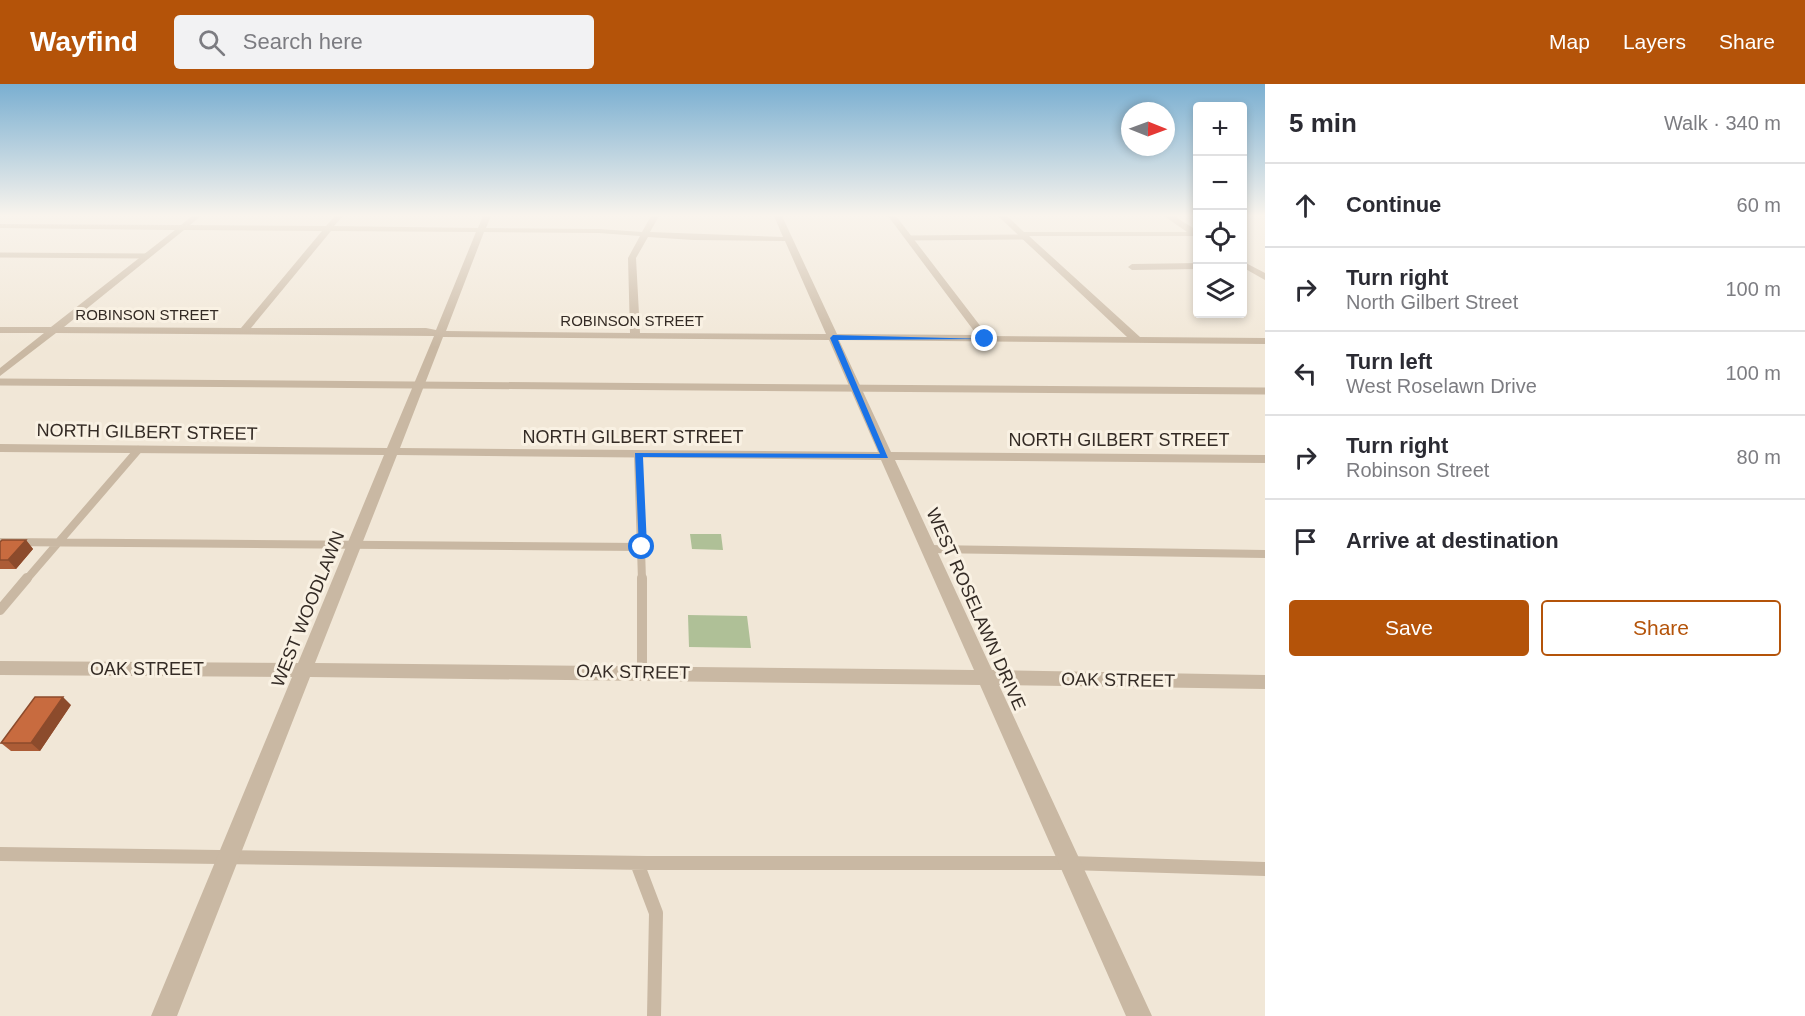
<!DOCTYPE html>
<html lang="en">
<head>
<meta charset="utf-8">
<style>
  :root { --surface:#fff; --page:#f2f2f3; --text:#2b2b33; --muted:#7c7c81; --line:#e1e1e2; --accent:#b45309 }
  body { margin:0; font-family:Helvetica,sans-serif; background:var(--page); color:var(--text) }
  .controls { position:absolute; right:18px; top:18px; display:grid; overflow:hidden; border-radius:6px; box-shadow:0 3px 9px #0003 }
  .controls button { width:54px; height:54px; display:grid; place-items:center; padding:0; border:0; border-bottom:2px solid var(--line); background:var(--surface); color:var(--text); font:30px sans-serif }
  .compass { position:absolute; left:1121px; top:18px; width:54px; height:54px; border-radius:50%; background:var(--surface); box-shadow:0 3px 9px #0003; rotate:91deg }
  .stop { position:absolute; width:18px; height:18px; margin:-14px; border:4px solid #1a73e8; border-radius:50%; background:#fff }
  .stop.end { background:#1a73e8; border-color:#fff; box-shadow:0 2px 6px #0008 }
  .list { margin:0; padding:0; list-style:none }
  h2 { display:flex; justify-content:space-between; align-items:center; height:78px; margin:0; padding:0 24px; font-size:26px }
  h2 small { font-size:20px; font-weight:400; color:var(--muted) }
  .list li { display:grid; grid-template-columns:39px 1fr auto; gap:18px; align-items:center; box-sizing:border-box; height:84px; padding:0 24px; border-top:2px solid var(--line) }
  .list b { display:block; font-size:22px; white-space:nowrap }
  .list p { margin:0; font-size:20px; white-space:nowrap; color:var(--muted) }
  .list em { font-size:20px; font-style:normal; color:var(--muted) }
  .actions { display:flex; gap:12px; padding:18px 24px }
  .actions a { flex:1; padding:14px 0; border:2px solid var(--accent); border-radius:6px; text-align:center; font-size:21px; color:var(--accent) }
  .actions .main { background:var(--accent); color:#fff }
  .icon { flex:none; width:33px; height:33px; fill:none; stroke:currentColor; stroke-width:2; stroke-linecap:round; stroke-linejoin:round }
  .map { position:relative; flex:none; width:1265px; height:932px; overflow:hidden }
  header { display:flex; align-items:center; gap:36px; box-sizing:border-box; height:84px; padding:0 30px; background:var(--accent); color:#fff }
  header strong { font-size:28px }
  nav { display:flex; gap:33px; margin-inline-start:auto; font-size:21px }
  .search { width:420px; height:54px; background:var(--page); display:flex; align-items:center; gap:15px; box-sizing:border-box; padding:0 21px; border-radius:6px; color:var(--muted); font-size:22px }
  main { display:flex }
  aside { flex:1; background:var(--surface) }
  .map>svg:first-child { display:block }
  .green { fill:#afc097 }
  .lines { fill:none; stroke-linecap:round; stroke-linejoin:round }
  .lane-far4 { stroke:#c9b8a3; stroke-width:5 }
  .lane-far3 { stroke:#c9b8a3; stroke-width:7 }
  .lane-far2 { stroke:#c9b8a3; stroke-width:8 }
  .lane-far1 { stroke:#c9b8a3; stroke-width:10 }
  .lane { stroke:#c9b8a3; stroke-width:14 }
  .street { fill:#c9b8a3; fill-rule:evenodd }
  .wall { fill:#ac5c36 }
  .shaded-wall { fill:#8c4b2c }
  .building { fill:#c86b3f; stroke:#8c4b2c; stroke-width:1.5 }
  .route { fill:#1a73e8 }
  .labels { text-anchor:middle; stroke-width:6; stroke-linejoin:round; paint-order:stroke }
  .far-street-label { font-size:15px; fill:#342b25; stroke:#f9f1e3 }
  .street-label { font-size:18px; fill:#342b25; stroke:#f9f1e3 }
</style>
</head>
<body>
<header>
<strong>Wayfind</strong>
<div class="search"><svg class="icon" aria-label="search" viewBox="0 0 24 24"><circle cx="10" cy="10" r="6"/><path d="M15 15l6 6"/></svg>Search here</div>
<nav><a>Map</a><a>Layers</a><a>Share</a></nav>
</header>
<main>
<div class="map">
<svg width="1265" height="932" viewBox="0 0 1265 932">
  <rect width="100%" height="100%" fill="#f1e7d7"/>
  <!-- green -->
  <path class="green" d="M690 450H721L723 466 692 465Z
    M688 531 747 532 751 564 689 563Z"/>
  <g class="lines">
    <!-- lane-far4 -->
    <path class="lane-far4" d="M908 154 1024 153
      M0 171 147 172"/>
    <!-- lane-far3 -->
    <path class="lane-far3" d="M0 298 1265 307"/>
    <!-- lane-far2 -->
    <path class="lane-far2" d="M638 371 642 496
      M0 458 642 463
      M928 465 1265 470
      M26 496 138 366"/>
    <!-- lane-far1 -->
    <path class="lane-far1" d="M642 494V588
      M0 526 27 494"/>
    <!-- lane -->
    <path class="lane" d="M0 770 647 779H1069L1265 785
      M637 779 656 829 654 932"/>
    <!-- street -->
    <path class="street" d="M192 132H201L190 141 326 142 335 132H343L334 142 478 144 483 132H491L486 144 599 145 642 148 651 132H659L650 148 783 153 774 132H782L837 250 977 251 888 132H896L988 252 1127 253 998 132H1007L1024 148H1187L1164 132H1174L1198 147 1196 152H1029L1140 253 1265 254V260L839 256 891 368 1265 371V379L895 376 992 586 1265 591V605L999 601 1152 932H1126L980 601 310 593 177 932H151L292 593 0 591V577L298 579 384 371 0 368V360L387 364 434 252 56 249 0 292V284L44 249H0V243H51L175 146 0 144V140L181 141ZM184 146 322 147 241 244 64 243ZM331 147 476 148 436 246 426 244H251ZM484 148 599 149 640 152 628 174 630 249 446 247ZM648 153 693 156 785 157 826 250 640 249 636 174ZM443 253 829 256 878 368 400 364ZM397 371 881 376 974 586 315 579Z
      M1242 177 1265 189V196L1242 183Z
      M1198 179V185L1132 186 1128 183 1132 180Z"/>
  </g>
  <!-- wall -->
  <path class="wall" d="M26 456 33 465 16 485H0V458Z
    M71 621 40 667H11L1 659Z"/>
  <!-- shaded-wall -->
  <path class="shaded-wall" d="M26 456 33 465 16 485 8 476Z
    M63 613 71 621 40 667 31 659Z"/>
  <!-- building -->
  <path class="building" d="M2 456H26L8 476H0V458Z
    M35 613H63L31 659H1Z"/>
  <!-- sky -->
  <linearGradient id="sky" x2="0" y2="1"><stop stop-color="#7aafd1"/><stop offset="0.5" stop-color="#f9f4ed"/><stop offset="1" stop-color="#f9f4ed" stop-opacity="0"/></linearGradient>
  <rect width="1265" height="263" fill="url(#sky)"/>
  <!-- route -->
  <path class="route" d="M833 251 988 255 838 256 888 374 643 373 647 463 639 466 635 369 880 370 830 254Z"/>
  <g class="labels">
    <!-- far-street labels -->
    <g class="far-street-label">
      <text x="147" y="236">ROBINSON STREET</text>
      <text x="632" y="242">ROBINSON STREET</text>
    </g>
    <!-- street labels -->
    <g class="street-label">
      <text transform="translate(147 348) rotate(1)" y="6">NORTH GILBERT STREET</text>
      <text x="633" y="359">NORTH GILBERT STREET</text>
      <text x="1119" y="362">NORTH GILBERT STREET</text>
      <text transform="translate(308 525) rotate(-68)" y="6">WEST WOODLAWN</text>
      <text transform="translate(976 525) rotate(66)" y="6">WEST ROSELAWN DRIVE</text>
      <text x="147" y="591">OAK STREET</text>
      <text transform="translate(633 588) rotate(1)" y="6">OAK STREET</text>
      <text transform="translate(1118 596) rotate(1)" y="6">OAK STREET</text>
    </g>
  </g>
</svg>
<div class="controls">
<button>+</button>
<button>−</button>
<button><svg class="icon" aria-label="locate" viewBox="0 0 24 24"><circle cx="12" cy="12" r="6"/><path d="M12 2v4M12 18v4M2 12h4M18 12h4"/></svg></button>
<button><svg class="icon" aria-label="layers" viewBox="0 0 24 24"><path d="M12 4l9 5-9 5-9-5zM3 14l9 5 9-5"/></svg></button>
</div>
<svg class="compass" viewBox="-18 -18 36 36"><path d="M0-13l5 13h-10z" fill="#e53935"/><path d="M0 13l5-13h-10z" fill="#7c7c81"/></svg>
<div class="stop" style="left:642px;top:463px"></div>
<div class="stop end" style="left:985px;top:255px"></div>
</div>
<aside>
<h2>5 min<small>Walk · 340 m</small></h2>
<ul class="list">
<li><svg class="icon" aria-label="ahead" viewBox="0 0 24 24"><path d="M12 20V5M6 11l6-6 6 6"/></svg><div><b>Continue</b></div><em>60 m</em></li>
<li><svg class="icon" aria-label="right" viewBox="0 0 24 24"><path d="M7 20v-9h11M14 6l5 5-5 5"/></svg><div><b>Turn right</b><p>North Gilbert Street</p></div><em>100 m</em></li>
<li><svg class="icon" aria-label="left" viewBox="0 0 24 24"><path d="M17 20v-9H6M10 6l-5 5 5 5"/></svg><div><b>Turn left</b><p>West Roselawn Drive</p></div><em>100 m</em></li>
<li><svg class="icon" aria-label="right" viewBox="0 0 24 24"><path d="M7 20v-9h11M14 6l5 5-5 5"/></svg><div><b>Turn right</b><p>Robinson Street</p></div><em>80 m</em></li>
<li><svg class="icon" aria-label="arrive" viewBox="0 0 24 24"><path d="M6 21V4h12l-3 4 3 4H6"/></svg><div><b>Arrive at destination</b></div></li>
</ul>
<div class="actions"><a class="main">Save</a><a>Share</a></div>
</aside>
</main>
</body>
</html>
